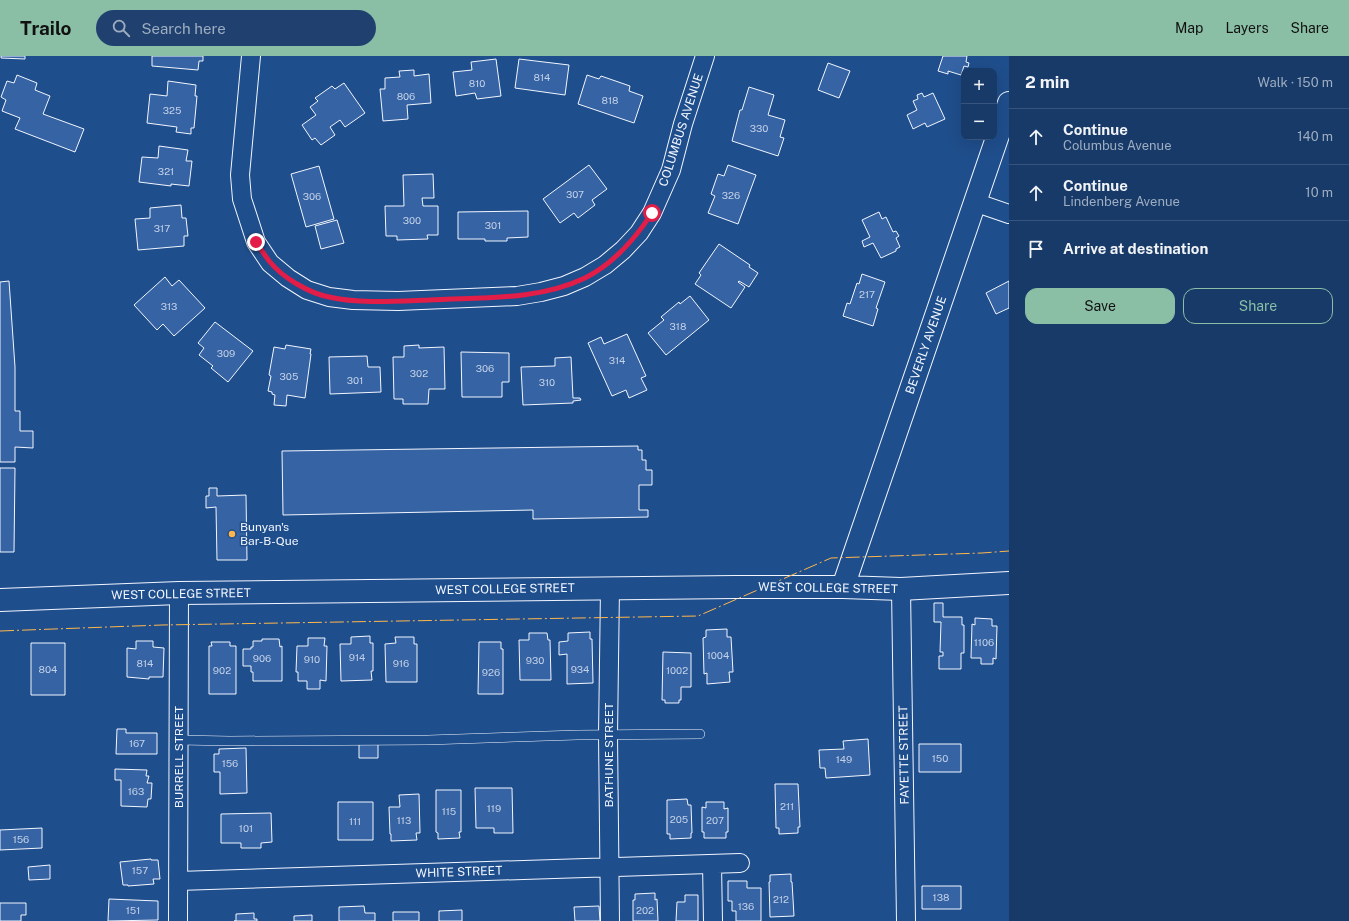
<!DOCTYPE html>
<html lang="en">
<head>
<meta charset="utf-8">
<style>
  :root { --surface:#173a69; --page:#20416f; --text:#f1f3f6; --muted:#9eadc0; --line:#36547d; --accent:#8abfa5 }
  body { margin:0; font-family:"Public Sans",sans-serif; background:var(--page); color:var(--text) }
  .controls { position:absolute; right:12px; top:12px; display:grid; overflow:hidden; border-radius:8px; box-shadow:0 4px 16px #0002 }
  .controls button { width:36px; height:36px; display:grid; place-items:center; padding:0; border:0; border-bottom:1px solid var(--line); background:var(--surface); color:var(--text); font:20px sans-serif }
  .stop { position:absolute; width:12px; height:12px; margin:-9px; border:3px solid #e11d48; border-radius:50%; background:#fff }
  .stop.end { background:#e11d48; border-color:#fff; box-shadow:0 1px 4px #0008 }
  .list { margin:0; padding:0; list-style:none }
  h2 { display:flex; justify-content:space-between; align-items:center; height:52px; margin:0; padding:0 16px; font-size:17px }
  h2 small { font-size:13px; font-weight:400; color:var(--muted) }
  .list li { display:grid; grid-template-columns:26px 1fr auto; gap:12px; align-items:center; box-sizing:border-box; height:56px; padding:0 16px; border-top:1px solid var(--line) }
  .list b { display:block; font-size:15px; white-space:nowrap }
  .list p { margin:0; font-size:13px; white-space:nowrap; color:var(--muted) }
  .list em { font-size:13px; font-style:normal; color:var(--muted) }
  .actions { display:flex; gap:8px; padding:12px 16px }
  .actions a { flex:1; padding:9px 0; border:1px solid var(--accent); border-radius:12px; text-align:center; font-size:14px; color:var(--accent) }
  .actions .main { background:var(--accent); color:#111 }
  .icon { flex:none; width:22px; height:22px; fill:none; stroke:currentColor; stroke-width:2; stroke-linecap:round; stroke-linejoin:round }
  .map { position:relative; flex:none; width:1009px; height:865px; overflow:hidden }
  header { display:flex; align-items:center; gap:24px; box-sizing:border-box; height:56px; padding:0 20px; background:var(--accent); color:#111 }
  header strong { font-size:19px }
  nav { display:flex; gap:22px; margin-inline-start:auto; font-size:14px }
  .search { width:280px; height:36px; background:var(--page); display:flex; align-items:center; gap:10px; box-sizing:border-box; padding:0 14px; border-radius:22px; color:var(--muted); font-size:15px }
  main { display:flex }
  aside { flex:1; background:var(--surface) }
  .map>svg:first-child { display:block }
  .building { fill:#3563a3; stroke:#f2f6ff }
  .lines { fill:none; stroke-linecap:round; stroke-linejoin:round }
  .lane-casing { stroke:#f2f6ff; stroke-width:10 }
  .street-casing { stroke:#f2f6ff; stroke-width:20 }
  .secondary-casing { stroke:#f2f6ff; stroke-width:24 }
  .lane { stroke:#1f4e8c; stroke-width:9 }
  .street { stroke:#1f4e8c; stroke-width:18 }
  .secondary { stroke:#1f4e8c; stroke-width:22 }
  .power { stroke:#ffb74d; stroke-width:1; stroke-dasharray:14 3 2 3; stroke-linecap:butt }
  .route { stroke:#e11d48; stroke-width:5 }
  .poi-dot { fill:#ffb74d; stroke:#1f4e8c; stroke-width:1.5 }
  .labels { text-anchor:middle; stroke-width:3; stroke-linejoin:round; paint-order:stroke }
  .number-label { font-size:10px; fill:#c3d1e8 }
  .street-label { font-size:12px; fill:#f2f6ff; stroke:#1f4e8c }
  .poi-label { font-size:12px; fill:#f2f6ff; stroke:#1f4e8c; text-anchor:start }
</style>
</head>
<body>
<header>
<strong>Trailo</strong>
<div class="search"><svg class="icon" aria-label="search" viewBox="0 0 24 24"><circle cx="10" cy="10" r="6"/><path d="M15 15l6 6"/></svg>Search here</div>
<nav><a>Map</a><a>Layers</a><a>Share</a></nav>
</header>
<main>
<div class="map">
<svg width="1009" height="865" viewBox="0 0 1009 865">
  <rect width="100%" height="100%" fill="#1f4e8c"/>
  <!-- building -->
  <path class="building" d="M1 0H25V3L1 2Z
    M152 0H203V5H199L198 14 152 10Z
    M943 0H967L966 6 969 7 968 11 964 10 961 19 948 15V18L938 15Z
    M496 3 501 40 477 43 475 37 456 40 453 16 472 14 471 6Z
    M519 3 569 9 565 39 515 32Z
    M828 7 850 15 839 42 818 34Z
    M414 14V20L429 18 431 47 407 49 408 63 383 65 380 33H385V22L400 21 399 15Z
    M17 19 37 27 35 34 50 40 43 58 84 73 75 96 15 73 20 62 2 55 6 44 1 41 7 25 14 27Z
    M587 19 599 23 601 20 630 30 629 35 643 40 634 67 578 48Z
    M168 25 196 29 195 40H197L194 72H191V78L176 76 177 71 147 67 150 38 167 40Z
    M344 27 365 57 345 71 340 64 330 71 335 79 321 89 315 82 312 84 302 69 316 59 310 51 318 45 315 42 332 30 335 33Z
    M749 31 774 39 768 59 785 64 780 81 784 82 778 100 732 85 740 54H742Z
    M922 37 924 41 933 37 945 63 927 71 925 67 913 73 907 59 917 54 913 45 918 43 917 39Z
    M159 90 188 94 186 105H192L189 130 171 128V130L139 126 142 101 158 102Z
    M589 109 607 133 592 144 595 149 578 162 574 157 560 167 543 143Z
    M728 109 756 119 738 168 708 157 715 140 711 138 718 118 724 120Z
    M319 110 334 163 306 171 291 118Z
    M433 118 434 142H422L423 150H438V179H427L428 183 397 184V180H386L385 150H404L403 119Z
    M181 149 182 162H186L188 180H184V190L138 194 135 163 150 162V152Z
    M528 155V181L507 182V185H485V183H458V156Z
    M879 156 882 163 886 161 893 176 896 175 899 180 896 182 900 191 896 193V195L881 202 873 187 864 191 862 185 870 181 862 164Z
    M337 164 344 187 321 193 315 170Z
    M719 188 750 209 749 211 758 217 749 231 739 225 738 226 745 231 731 252 695 228 701 219 699 217Z
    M862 218 885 226 876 252 878 253 873 270 843 260 847 247 850 248 857 227 859 228Z
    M165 221 172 230 179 224 205 252 174 280 163 268 157 274 134 249Z
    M9 225 15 311V355H20V375H33V392L15 391V406H0V226Z
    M1009 225V252L996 258 986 237Z
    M690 240 709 264 666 299 648 277 664 264 661 261 679 246 680 248Z
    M215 266 253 295 228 326 211 312 213 310 199 299 204 292 198 287Z
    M627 278 646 320 641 322 647 334 629 342 626 334 612 340 588 287 601 281 604 288Z
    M286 289 311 293 310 298H311L305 342 287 339 286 350 274 349 275 339 272 338V336L268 335 271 320 269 319 274 291 285 293Z
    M419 289V292L444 291 445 333H429L428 348H403V343H394L393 301H404V290Z
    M461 296 509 297V326H502V341H462Z
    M367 300 368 311H380L381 336 330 338 329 301Z
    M571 301 573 342H580L581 344 573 345V347L523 349 521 311 555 310V302Z
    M638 390V394H642V404H646V414H652V429H639V454H648V461L533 463V454L283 459 282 395Z
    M0 412H15L14 496H0Z
    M209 432H217V440L246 439 247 504H217L216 451 206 452V440H209Z
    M934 547H943V561H962V569H964V597H961V613H939V600H943V596H940L941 566H934Z
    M975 562 992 563V570H997L996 603 993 602V608H981V602H971L972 568 975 569Z
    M727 573V581H731L733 616H729L730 626 707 628V617L704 618 703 582 706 581V574Z
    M590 576V583H592L593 627 567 628V598L559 599V586L568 585V577Z
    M529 577H547L548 584H550L551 624H520L519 584H529Z
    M370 580V587H373V615H371L372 624 341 625 340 588H351V581Z
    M395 581H414V588H417V626H386L385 588 396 587Z
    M308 582H325L324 590H327L326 625 320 624V633H307V625H298V616H296L297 590H308Z
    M262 583H279L280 591 282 590V625H253V616H251V610H243V593H251V591H253V585H262Z
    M136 585H153V591L164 592 163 621H149V623L127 621V592L136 593Z
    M211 586H230V590H236V638H209V590H212Z
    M479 586H501V593H503V638H478Z
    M31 587H65V639H31Z
    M663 596 691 597V631H681V644H679V647H665V644H662Z
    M117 673H126V677H157V698H116Z
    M868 683 870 719 826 722 825 712H820L819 694 844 693 843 685Z
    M359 685H378V702H359Z
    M919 688H961V716H919Z
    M246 692 247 737 220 738V716H214V698H219V693Z
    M115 713 147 714 146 720H149L147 727H152L151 743H148L147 751 121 750V724H115Z
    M775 728H798L800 771H798V777L779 778V772H776Z
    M475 732H512L513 777H494V772H476Z
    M436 734H461V776H459L460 782 438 783V777L436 776Z
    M419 738 420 777H416L417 784 391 785V778H390L389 751H400L399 739Z
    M687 743 688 749H691L692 777H691V782L670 783V778H667V744Z
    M338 746H373V784H338Z
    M706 746H724V753L728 752V776H726V782H704V776H702V751L706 752Z
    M271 757 272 786 261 787V792H241V787H221V758Z
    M42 772V792L0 794V774Z
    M151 803V804H158L160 823H153L154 828 128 830V829H123L120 806Z
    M50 809V823L29 824 28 811Z
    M791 818V826H792L794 860 770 861 769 826H770V819Z
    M728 825H747V832H761V865H736V855H732V845H728Z
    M922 830H961V853H922Z
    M655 837V844L657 843 658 865H633V844H635V838Z
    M685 839H698V865H676L677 846H685Z
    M109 843 158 845V864L108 865Z
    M0 847H26V859H21V865H0Z
    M364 850 365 857H375V865H339V851Z
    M599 850 600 865H575L574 851Z
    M462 854V865H439V855Z
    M393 856H419V865H393Z
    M254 857V863H257V865H234H236V858Z
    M312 859V865H294V860Z"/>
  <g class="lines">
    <!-- lane casing -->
    <g class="lane-casing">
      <path id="lane" d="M179 684 230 685 428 684 577 679 700 678"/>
    </g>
    <!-- street casing -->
    <g class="street-casing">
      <path id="street" d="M251 0 240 119 242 143 256 186 270 207 288 222 307 234 329 241 353 244 398 245 517 240 541 236 564 230 585 221 605 209 623 194 639 177 652 157 671 114 683 68 705 0
        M974 146 1009 158
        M901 533 906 865
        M712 808 713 865
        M178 825 740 807
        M178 865 179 537
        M610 865 608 679 610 532"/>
    </g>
    <!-- secondary casing -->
    <g class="secondary-casing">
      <path id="secondary" d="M843 531 1009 47
        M0 544 179 537 735 531H843L901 533 1009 527"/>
    </g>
    <!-- lane -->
    <use href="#lane" class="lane"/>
    <!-- street -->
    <use href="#street" class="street"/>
    <!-- secondary -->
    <use href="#secondary" class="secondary"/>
    <!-- power -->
    <path class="power" d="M0 575 162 569 698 560 831 502 982 497 1009 495"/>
  </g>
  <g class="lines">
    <!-- route -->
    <path class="route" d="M256 186C261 193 265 200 270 206 283 222 309 237 329 241 358 248 400 245 429 244 481 241 537 245 585 222 613 208 635 183 652 157"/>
  </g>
  <!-- markers -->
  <circle class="poi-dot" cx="232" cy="478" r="4"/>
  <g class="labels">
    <!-- number labels -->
    <g class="number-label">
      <text x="542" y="25">814</text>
      <text x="477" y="31">810</text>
      <text x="406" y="44">806</text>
      <text x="610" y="48">818</text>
      <text x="172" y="58">325</text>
      <text x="759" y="76">330</text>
      <text x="166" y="119">321</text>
      <text x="575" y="142">307</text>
      <text x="731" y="143">326</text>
      <text x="312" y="144">306</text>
      <text x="412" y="168">300</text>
      <text x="493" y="173">301</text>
      <text x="162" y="176">317</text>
      <text x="867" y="242">217</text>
      <text x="169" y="254">313</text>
      <text x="678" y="274">318</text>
      <text x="226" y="301">309</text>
      <text x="617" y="308">314</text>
      <text x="485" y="316">306</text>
      <text x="419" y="321">302</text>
      <text x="289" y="324">305</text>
      <text x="355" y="328">301</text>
      <text x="547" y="330">310</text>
      <text x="984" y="590">1106</text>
      <text x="718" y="603">1004</text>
      <text x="357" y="605">914</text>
      <text x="262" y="606">906</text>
      <text x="312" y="607">910</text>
      <text x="535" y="608">930</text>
      <text x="145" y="611">814</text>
      <text x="401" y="611">916</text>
      <text x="48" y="617">804</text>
      <text x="580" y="617">934</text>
      <text x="222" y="618">902</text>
      <text x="677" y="618">1002</text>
      <text x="491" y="620">926</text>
      <text x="137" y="691">167</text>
      <text x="940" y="706">150</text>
      <text x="844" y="707">149</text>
      <text x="230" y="711">156</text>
      <text x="136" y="739">163</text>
      <text x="787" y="754">211</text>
      <text x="494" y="756">119</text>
      <text x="449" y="759">115</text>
      <text x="679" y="767">205</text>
      <text x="404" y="768">113</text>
      <text x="715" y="768">207</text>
      <text x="355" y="769">111</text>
      <text x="246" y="776">101</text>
      <text x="21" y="787">156</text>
      <text x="140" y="818">157</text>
      <text x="941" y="845">138</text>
      <text x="781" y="847">212</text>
      <text x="746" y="854">136</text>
      <text x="133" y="858">151</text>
      <text x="645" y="858">202</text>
    </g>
    <!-- street labels -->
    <g class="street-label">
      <text transform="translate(681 74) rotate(-72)" y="4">COLUMBUS AVENUE</text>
      <text transform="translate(926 289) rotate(-71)" y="4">BEVERLY AVENUE</text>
      <text transform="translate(828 532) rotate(1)" y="4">WEST COLLEGE STREET</text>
      <text transform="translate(505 533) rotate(-1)" y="4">WEST COLLEGE STREET</text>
      <text transform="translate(181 538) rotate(-1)" y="4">WEST COLLEGE STREET</text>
      <text transform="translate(609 699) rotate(-90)" y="4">BATHUNE STREET</text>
      <text transform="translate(904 699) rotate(-91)" y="4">FAYETTE STREET</text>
      <text transform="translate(179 701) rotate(-90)" y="4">BURRELL STREET</text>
      <text transform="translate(459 816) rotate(-2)" y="4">WHITE STREET</text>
    </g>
    <!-- poi labels -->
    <g class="poi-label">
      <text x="240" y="475">Bunyan's<tspan x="240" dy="14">Bar-B-Que</tspan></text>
    </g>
  </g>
</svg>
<div class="controls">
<button>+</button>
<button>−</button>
</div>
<div class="stop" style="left:652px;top:157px"></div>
<div class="stop end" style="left:256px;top:186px"></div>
</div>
<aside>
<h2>2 min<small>Walk · 150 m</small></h2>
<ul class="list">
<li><svg class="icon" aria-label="ahead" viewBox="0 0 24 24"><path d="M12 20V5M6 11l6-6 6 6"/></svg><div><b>Continue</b><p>Columbus Avenue</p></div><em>140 m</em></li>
<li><svg class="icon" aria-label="ahead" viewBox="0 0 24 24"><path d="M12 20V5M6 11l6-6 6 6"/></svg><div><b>Continue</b><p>Lindenberg Avenue</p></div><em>10 m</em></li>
<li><svg class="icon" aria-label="arrive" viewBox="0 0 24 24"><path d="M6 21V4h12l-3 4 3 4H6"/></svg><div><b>Arrive at destination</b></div></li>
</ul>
<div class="actions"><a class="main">Save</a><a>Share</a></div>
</aside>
</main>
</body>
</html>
